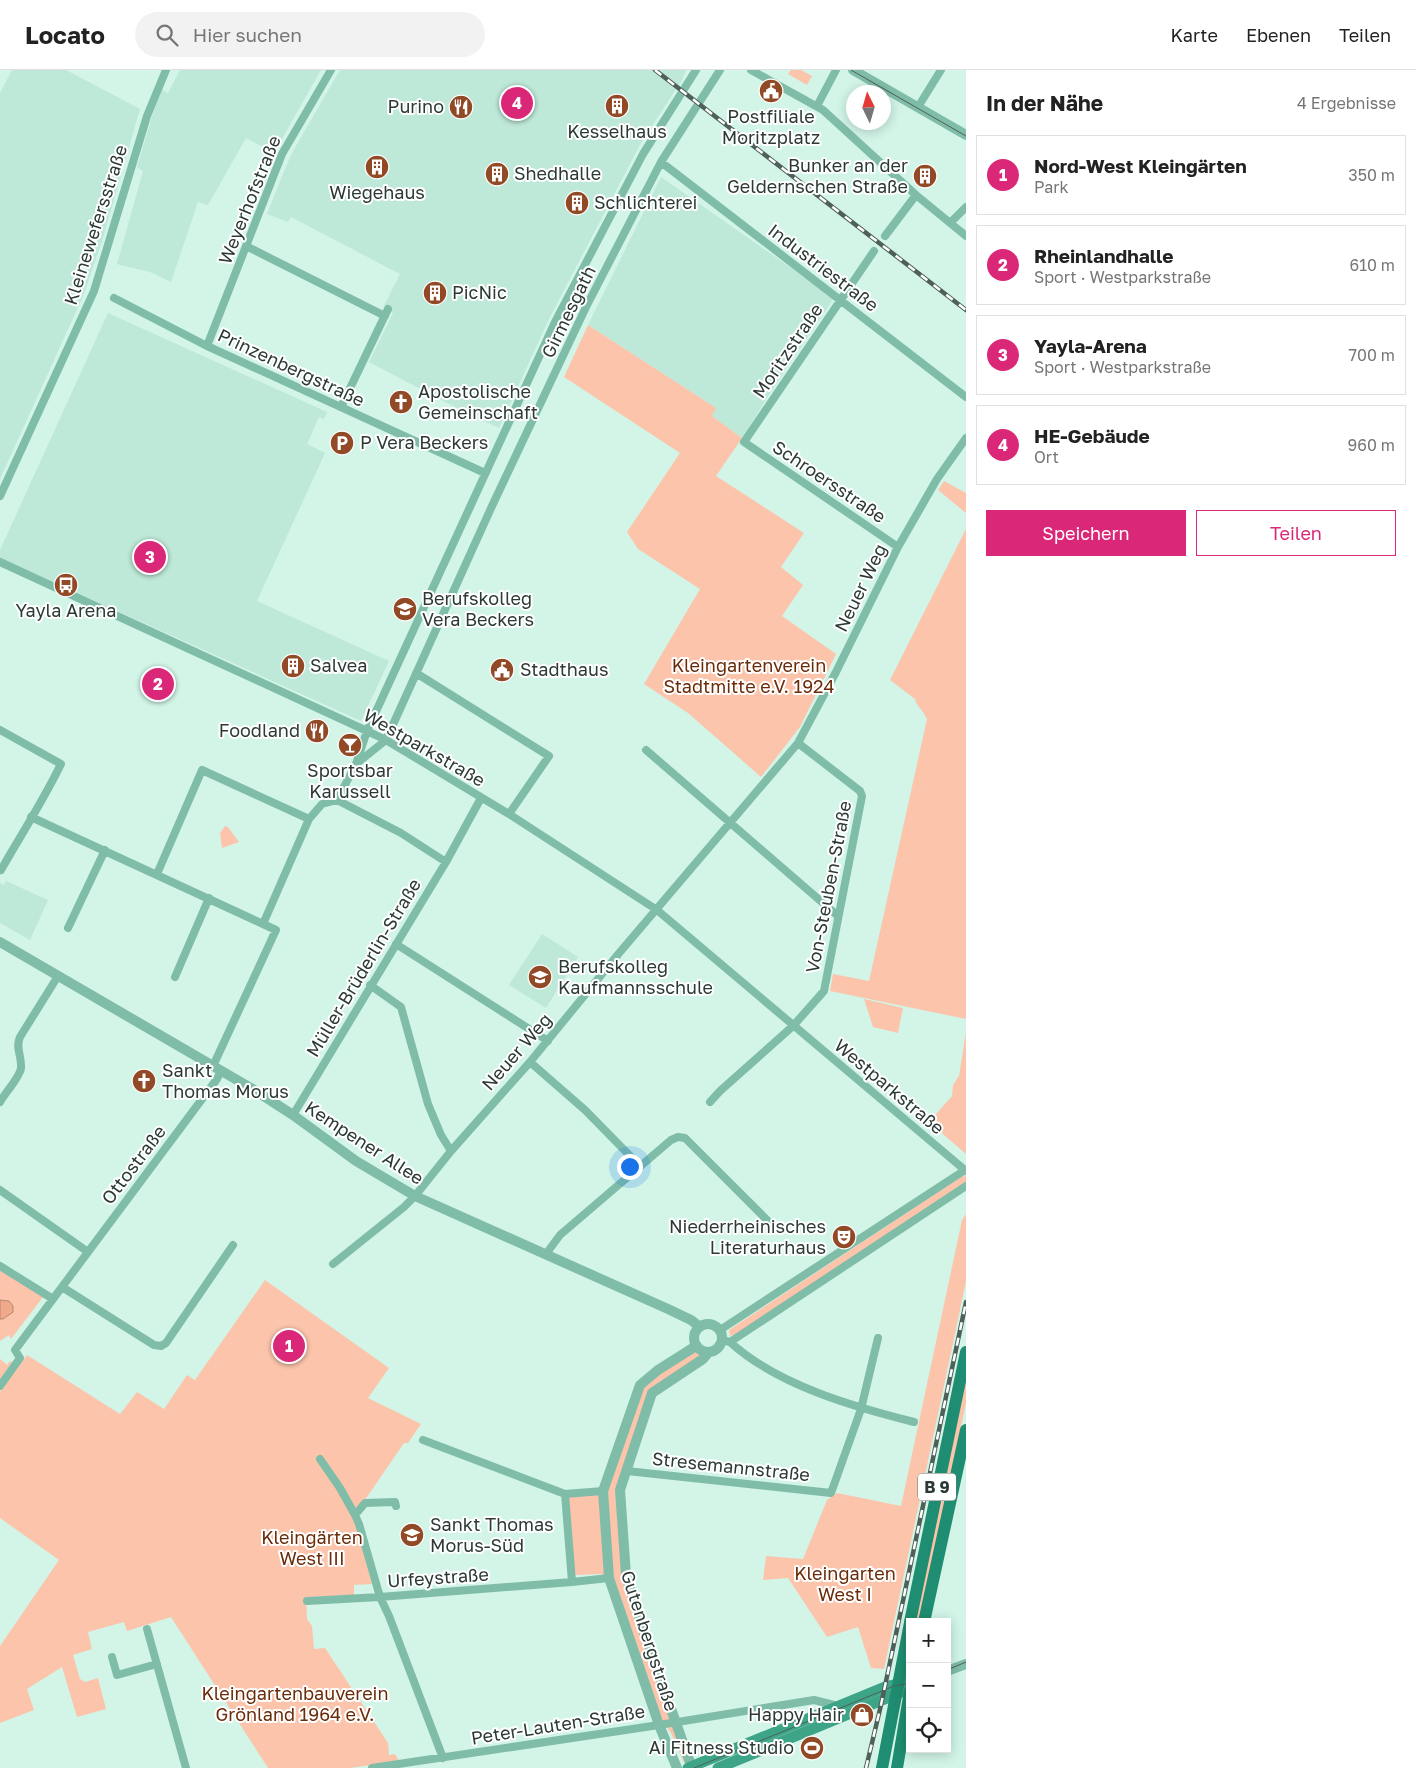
<!DOCTYPE html>
<html lang="de">
<head>
<meta charset="utf-8">
<style>
  :root { --surface:#fff; --page:#f2f2f2; --text:#222; --muted:#767676; --line:#e0e0e0; --accent:#db2777 }
  body { margin:0; font-family:"Golos Text",sans-serif; background:var(--page); color:var(--text) }
  .controls { position:absolute; right:15px; bottom:15px; display:grid; overflow:hidden; border-radius:0px; box-shadow:0 2px 12px #0003 }
  .controls button { width:45px; height:45px; display:grid; place-items:center; padding:0; border:0; border-bottom:1px solid var(--line); background:var(--surface); color:var(--text); font:25px sans-serif }
  .compass { position:absolute; left:846px; top:15px; width:45px; height:45px; border-radius:50%; background:var(--surface); box-shadow:0 2px 12px #0003; rotate:355deg }
  .you { position:absolute; left:629px; top:1096px; width:18px; height:18px; margin:-12px; border:4px solid #fff; border-radius:50%; background:#1a73e8; box-shadow:0 0 0 8px #1a73e833 }
  .badge { display:grid; place-items:center; width:32px; height:32px; border-radius:50%; background:var(--accent); color:#fff; font-size:16px; font-weight:700 }
  .pin { position:absolute; translate:-50% -50%; border:2px solid #fff; box-shadow:0 1px 5px #0006 }
  .list { margin:0; padding:0; list-style:none }
  h2 { display:flex; justify-content:space-between; align-items:center; height:65px; margin:0; padding:0 20px; font-size:21px }
  h2 small { font-size:16px; font-weight:400; color:var(--muted) }
  .list li { display:grid; grid-template-columns:32px 1fr auto; gap:15px; align-items:center; box-sizing:border-box; height:80px; margin:0 10px 10px; padding:0 10px; border:1px solid var(--line); border-radius:0px }
  .list b { display:block; font-size:19px; white-space:nowrap }
  .list p { margin:0; font-size:16px; white-space:nowrap; color:var(--muted) }
  .list em { font-size:16px; font-style:normal; color:var(--muted) }
  .actions { display:flex; gap:10px; padding:15px 20px }
  .actions a { flex:1; padding:11px 0; border:1px solid var(--accent); border-radius:0px; text-align:center; font-size:18px; color:var(--accent) }
  .actions .main { background:var(--accent); color:#fff }
  .icon { flex:none; width:28px; height:28px; fill:none; stroke:currentColor; stroke-width:2; stroke-linecap:round; stroke-linejoin:round }
  .map { position:relative; flex:none; width:966px; height:1698px; overflow:hidden }
  header { display:flex; align-items:center; gap:30px; box-sizing:border-box; height:70px; padding:0 25px; background:var(--surface); border-bottom:1px solid var(--line) }
  header strong { font-size:24px }
  nav { display:flex; gap:28px; margin-inline-start:auto; font-size:18px }
  .search { width:350px; height:45px; background:var(--page); display:flex; align-items:center; gap:12px; box-sizing:border-box; padding:0 18px; border-radius:28px; color:var(--muted); font-size:19px }
  main { display:flex }
  aside { flex:1; background:var(--surface) }
  .map>svg:first-child { display:block }
  .built { fill:#bee8d8 }
  .green { fill:#fcc4ab }
  .water { fill:#f0a98a; stroke:#b58870 }
  .lines { fill:none; stroke-linecap:round; stroke-linejoin:round }
  .minor { stroke:#80bda8; stroke-width:8 }
  .tertiary { stroke:#80bda8; stroke-width:10 }
  .secondary { stroke:#3da487; stroke-width:11 }
  .primary { stroke:#1f8d71; stroke-width:12 }
  .tram { stroke:#4e6059; stroke-width:1 }
  .rail-casing { stroke:#4e6059; stroke-width:4.5 }
  .rail { stroke:#fff; stroke-width:2.5; stroke-dasharray:8; stroke-linecap:butt }
  .labels { text-anchor:middle; stroke-width:4; stroke-linejoin:round; paint-order:stroke }
  .shield { fill:#fff; stroke:#6b7572; stroke-width:1 }
  .shield-label { font-size:16px; font-weight:bold; fill:#2c3a35 }
  .poi-label { font-size:18px; fill:#2c3a35; stroke:#fff; text-anchor:start }
  .street-label { font-size:18px; fill:#2c3a35; stroke:#fff }
  .park-label { font-size:18px; fill:#692b08; stroke:#fff }
</style>
</head>
<body>
<header>
<strong>Locato</strong>
<div class="search"><svg class="icon" aria-label="search" viewBox="0 0 24 24"><circle cx="10" cy="10" r="6"/><path d="M15 15l6 6"/></svg>Hier suchen</div>
<nav><a>Karte</a><a>Ebenen</a><a>Teilen</a></nav>
</header>
<main>
<div class="map">
<svg width="966" height="1698" viewBox="0 0 966 1698">
  <rect width="100%" height="100%" fill="#d2f5e8"/>
  <!-- built -->
  <path class="built" d="M12 0H66L140 39 103 168 84 224 0 409V23Z
    M180 0H321L274 83 246 68 208 135 198 132 171 212 150 202 117 194 143 101 137 97 152 46 162 20 168 23Z
    M340 0H686L682 10 641 73 549 249 499 358 468 344 369 292 393 243 383 238 400 204 291 147 288 152 267 144 285 99 293 81Z
    M661 107 834 228 776 314 742 368 712 346 716 338 588 255Z
    M108 243 327 342 324 349 319 347 307 374 325 383 257 531 389 591 361 651 0 488V480Z
    M6 811 48 830 30 870 0 853V813L4 815Z
    M542 864 578 887 546 938 509 915Z"/>
  <!-- green -->
  <path class="green" d="M791 0H801L812 6 807 15 788 4Z
    M588 255 716 338 712 346 742 368 716 406 804 463 781 497 803 515 782 546 836 584 800 657 761 707 688 643 644 614 700 519 638 479 627 462 680 383 564 307Z
    M944 411 966 423V443L938 420Z
    M966 459V949L830 921 833 904 869 911 927 649C924 641 916 636 915 629L890 610Z
    M225 756 228 757 239 772 222 778 220 763Z
    M864 929 903 938 898 963 873 957Z
    M966 962V1084L929 1052 952 1026 953 1015 959 1006Z
    M964 1105 966 1107V1114L736 1264 730 1266 729 1260Z
    M966 1144V1211L957 1254 884 1599 871 1598 858 1557 827 1567 788 1508 763 1510 766 1486 803 1489 827 1430 837 1423 901 1436 962 1150Z
    M0 1200 43 1227 11 1269 9 1265 0 1271V1249H3L5 1230H0Z
    M265 1210 389 1298 368 1328 421 1354 408 1373H404L367 1427 351 1444 357 1457 372 1514 354 1515V1525L306 1527 307 1549 312 1556 314 1579 325 1578 388 1673 389 1685 395 1684 399 1691 350 1698H268L171 1547 127 1561 124 1552 88 1562 92 1579 73 1585 80 1609 85 1612 98 1608 106 1639 77 1647 62 1597 27 1619 34 1640 0 1653V1576L59 1490 0 1448V1322L27 1285 120 1344 137 1322 164 1339 187 1305 195 1310Z
    M696 1280 700 1286 652 1323 621 1424 624 1505 686 1691 684 1693 671 1663 661 1648 614 1510 601 1504 574 1505 568 1425 605 1422 642 1316Z
    M0 1289 7 1295 10 1291 12 1292 0 1309Z
    M966 1299V1333L920 1552H916Z"/>
  <!-- water -->
  <path class="water" d="M0 1230 9 1231 13 1236V1242L3 1249H0Z"/>
  <g class="lines">
    <!-- minor -->
    <path class="minor" d="M751 0 823 40 916 125 966 166
      M817 36 836 0
      M918 37 941 0
      M661 92 966 327
      M950 153 966 137
      M885 166 916 125
      M246 176 385 246
      M874 181 744 372 898 477
      M114 228 207 276 485 403
      M207 276 282 84 331 0
      M341 337 388 239
      M0 426 94 221 147 46 166 0
      M0 492 367 661 386 670 509 744 657 840 966 1101
      M416 603 549 686 509 744
      M0 660 61 694C43 731 21 765 1 800
      M646 680 838 846
      M356 694 386 670 492 436 586 237 661 92 720 0
      M337 730 401 763 446 792
      M31 747 263 854
      M157 804 202 700 309 749
      M68 858 105 780
      M396 874 548 971
      M175 907 209 828
      M370 915 401 937 428 1034 441 1065 451 1081
      M530 992 585 1040 640 1096
      M213 996 276 860 263 854 309 749 322 734 337 730 356 694 367 661 556 250 643 84 696 0
      M0 1032C5 1023 20 1007 21 998 22 986 15 978 20 967L58 906
      M710 1032 720 1021 793 956 824 921 862 726 860 721 798 673
      M293 1045 446 792 481 728
      M0 1120 88 1182
      M546 1184 560 1165 671 1070 678 1067 685 1068 768 1151
      M333 1194 404 1137 415 1126 451 1081 530 992 620 882 798 673 836 602 898 477 937 409 966 368
      M0 1196 53 1229
      M62 1217 154 1275 161 1276 166 1273 233 1175
      M720 1260 965 1100
      M722 1270 730 1272 966 1116
      M730 1272C777 1315 854 1337 914 1352
      M0 1316 20 1288 15 1280 217 1009 221 1001
      M423 1370 565 1424 603 1421
      M320 1389 340 1418 355 1445
      M627 1401 831 1423 861 1339 878 1268
      M565 1424 572 1512 609 1508
      M396 1436 395 1432 365 1433 355 1445 359 1454 380 1527 389 1546 443 1688
      M307 1531 380 1527 572 1512
      M147 1559 186 1698
      M112 1587 117 1605 157 1594
      M372 1698 659 1655 814 1630 838 1636"/>
    <!-- tertiary -->
    <path class="tertiary" d="M853 0 966 65
      M0 872 256 1021 293 1045 356 1091 415 1126 668 1239 691 1250 700 1257
      M694 1268a14 14 0 1 1 28 0a14 14 0 1 1-28 0Z
      M947 1601 966 1594
      M677 1698 659 1655 609 1508 603 1421 640 1315 658 1300 696 1276
      M692 1698 643 1560 626 1505 620 1420 652 1323 703 1289 709 1282"/>
    <!-- secondary -->
    <path class="secondary" d="M688 1698 885 1617 910 1611
      M718 1698 904 1621"/>
    <!-- primary -->
    <path class="primary" d="M910 1552 966 1282
      M924 1552 966 1360
      M882 1698 910 1553
      M897 1698 910 1621"/>
    <!-- tram -->
    <path class="tram" d="M851 0 966 66
      M947 1600 966 1592
      M694 1698 877 1623 894 1616 910 1613"/>
    <!-- rail casing -->
    <g class="rail-casing">
      <path id="rail" d="M655 0 966 240
        M866 1698 881 1635 966 1232"/>
    </g>
    <!-- rail -->
    <use href="#rail" class="rail"/>
  </g>
  <!-- icons -->
  <defs>
    <g id="civic-disc" transform="scale(1.25)"><circle r="9.5" fill="#914926" stroke="#fff"/><path d="M-.6-6.5H3V-4.5H.6V-3L4-1V1h2V6H-6V1h2V-1L-.6-3ZM-1.2 2.5V6h2.4V2.5Z" fill="#fff"/></g>
    <g id="building-disc" transform="scale(1.25)"><circle r="9.5" fill="#914926" stroke="#fff"/><path d="M-4-6H4V6H1V3H-1V6H-4ZM-2.5-4.3h1.7v1.8h-1.7ZM.8-4.3h1.7v1.8H.8ZM-2.5-1h1.7V.8h-1.7ZM.8-1h1.7V.8H.8Z" fill="#fff"/></g>
    <g id="restaurant-disc" transform="scale(1.25)"><circle r="9.5" fill="#914926" stroke="#fff"/><path d="M-5-6h1v4h1v-4h1v4h1v-4h1v5L-1.5 .5V6h-2V.5L-5-1ZM5-6V6H3V1.5H1.5Q1.5-4 5-6Z" fill="#fff"/></g>
    <g id="church-disc" transform="scale(1.25)"><circle r="9.5" fill="#914926" stroke="#fff"/><path d="M-1.2-6h2.4v3.5h3.3v2.4h-3.3V6h-2.4V-.1h-3.3v-2.4h3.3Z" fill="#fff"/></g>
    <g id="parking-disc" transform="scale(1.25)"><circle r="9.5" fill="#914926" stroke="#fff"/><path d="M-3.5-5.5H1a3.5 3.5 0 0 1 0 7H-1V5.5H-3.5ZM-1-3.4V-.6H.8a1.4 1.4 0 0 0 0-2.8Z" fill="#fff"/></g>
    <g id="bus-disc" transform="scale(1.25)"><circle r="9.5" fill="#914926" stroke="#fff"/><path d="M-5-6H5V4H4V6H2V4H-2V6H-4V4H-5ZM-3.5-4V0h7V-4ZM-3.5 1.2v1.5H-2V1.2ZM2 1.2v1.5H3.5V1.2Z" fill="#fff"/></g>
    <g id="school-disc" transform="scale(1.25)"><circle r="9.5" fill="#914926" stroke="#fff"/><path d="M0-5L7-2L0 1L-7-2ZM-4 1L0 2.5L4 1V4Q0 6-4 4Z" fill="#fff"/></g>
    <g id="bar-disc" transform="scale(1.25)"><circle r="9.5" fill="#914926" stroke="#fff"/><path d="M-6-5H6L.8 .8V4.5H3.5V6h-7V4.5H-.8V.8Z" fill="#fff"/></g>
    <g id="theatre-disc" transform="scale(1.25)"><circle r="9.5" fill="#914926" stroke="#fff"/><path d="M-5-5.5Q0-4 5-5.5V0Q5 5 0 6Q-5 5-5 0ZM-3.3-2.5H-1v1.5H-3.3ZM1-2.5H3.3v1.5H1ZM-2.8 1Q0 5.5 2.8 1Z" fill="#fff"/></g>
    <g id="shop-disc" transform="scale(1.25)"><circle r="9.5" fill="#914926" stroke="#fff"/><path d="M-5-2.5h2.3a2.7 3.5 0 0 1 5.4 0H5L5.5 6h-11ZM-1.5-2.5h3a1.5 2.3 0 0 0-3 0Z" fill="#fff"/></g>
    <g id="stadium-disc" transform="scale(1.25)"><circle r="9.5" fill="#914926" stroke="#fff"/><path d="M0-5a6.5 5 0 1 0 0 10a6.5 5 0 1 0 0-10ZM-3.5-1.8h7v3.6h-7Z" fill="#fff"/></g>
  </defs>
  <g fill-rule="evenodd">
    <use href="#civic-disc" x="771" y="21"/>
    <use href="#building-disc" x="617" y="36"/>
    <use href="#restaurant-disc" x="461" y="37"/>
    <use href="#building-disc" x="377" y="97"/>
    <use href="#building-disc" x="497" y="104"/>
    <use href="#building-disc" x="925" y="106"/>
    <use href="#building-disc" x="577" y="133"/>
    <use href="#building-disc" x="435" y="223"/>
    <use href="#church-disc" x="401" y="332"/>
    <use href="#parking-disc" x="342" y="373"/>
    <use href="#bus-disc" x="66" y="515"/>
    <use href="#school-disc" x="405" y="539"/>
    <use href="#building-disc" x="293" y="596"/>
    <use href="#civic-disc" x="502" y="600"/>
    <use href="#restaurant-disc" x="317" y="661"/>
    <use href="#bar-disc" x="350" y="675"/>
    <use href="#school-disc" x="540" y="907"/>
    <use href="#church-disc" x="144" y="1011"/>
    <use href="#theatre-disc" x="844" y="1167"/>
    <use href="#school-disc" x="412" y="1465"/>
    <use href="#shop-disc" x="862" y="1645"/>
    <use href="#stadium-disc" x="812" y="1678"/>
  </g>
  <g class="labels">
    <!-- shield labels -->
    <rect class="shield" x="918" y="1403.5" width="38" height="27" rx="4"/>
    <g class="shield-label">
      <text x="937" y="1423">B 9</text>
    </g>
    <!-- poi labels -->
    <g class="poi-label">
      <text x="444" y="43" text-anchor="end">Purino</text>
      <text x="771" y="53" text-anchor="middle">Postfiliale<tspan x="771" dy="21">Moritzplatz</tspan></text>
      <text x="617" y="68" text-anchor="middle">Kesselhaus</text>
      <text x="908" y="102" text-anchor="end">Bunker an der<tspan x="908" dy="21">Geldernschen Straße</tspan></text>
      <text x="514" y="110">Shedhalle</text>
      <text x="377" y="129" text-anchor="middle">Wiegehaus</text>
      <text x="594" y="139">Schlichterei</text>
      <text x="452" y="229">PicNic</text>
      <text x="418" y="328">Apostolische<tspan x="418" dy="21">Gemeinschaft</tspan></text>
      <text x="360" y="379">P Vera Beckers</text>
      <text x="422" y="535">Berufskolleg<tspan x="422" dy="21">Vera Beckers</tspan></text>
      <text x="66" y="547" text-anchor="middle">Yayla Arena</text>
      <text x="310" y="602">Salvea</text>
      <text x="520" y="606">Stadthaus</text>
      <text x="300" y="667" text-anchor="end">Foodland</text>
      <text x="350" y="707" text-anchor="middle">Sportsbar<tspan x="350" dy="21">Karussell</tspan></text>
      <text x="558" y="903">Berufskolleg<tspan x="558" dy="21">Kaufmannsschule</tspan></text>
      <text x="162" y="1007">Sankt<tspan x="162" dy="21">Thomas Morus</tspan></text>
      <text x="826" y="1163" text-anchor="end">Niederrheinisches<tspan x="826" dy="21">Literaturhaus</tspan></text>
      <text x="430" y="1461">Sankt Thomas<tspan x="430" dy="21">Morus-Süd</tspan></text>
      <text x="844" y="1651" text-anchor="end">Happy Hair</text>
      <text x="794" y="1684" text-anchor="end">Ai Fitness Studio</text>
    </g>
    <!-- street labels -->
    <g class="street-label">
      <text transform="translate(250 130) rotate(-68)" y="6">Weyerhofstraße</text>
      <text transform="translate(96 155) rotate(-72)" y="6">Kleinewefersstraße</text>
      <text transform="translate(823 198) rotate(37)" y="6">Industriestraße</text>
      <text transform="translate(569 242) rotate(-64)" y="6">Girmesgath</text>
      <text transform="translate(788 281) rotate(-56)" y="6">Moritzstraße</text>
      <text transform="translate(291 298) rotate(25)" y="6">Prinzenbergstraße</text>
      <text transform="translate(829 412) rotate(34)" y="6">Schroersstraße</text>
      <text transform="translate(861 518) rotate(-64)" y="6">Neuer Weg</text>
      <text transform="translate(424 678) rotate(30)" y="6">Westparkstraße</text>
      <text transform="translate(829 817) rotate(-79)" y="6">Von-Steuben-Straße</text>
      <text transform="translate(364 898) rotate(-59)" y="6">Müller-Brüderlin-Straße</text>
      <text transform="translate(517 982) rotate(-49)" y="6">Neuer Weg</text>
      <text transform="translate(889 1017) rotate(40)" y="6">Westparkstraße</text>
      <text transform="translate(364 1073) rotate(33)" y="6">Kempener Allee</text>
      <text transform="translate(134 1095) rotate(-53)" y="6">Ottostraße</text>
      <text transform="translate(731 1397) rotate(6)" y="6">Stresemannstraße</text>
      <text transform="translate(438 1508) rotate(-4)" y="6">Urfeystraße</text>
      <text transform="translate(649 1571) rotate(72)" y="6">Gutenbergstraße</text>
      <text transform="translate(558 1655) rotate(-9)" y="6">Peter-Lauten-Straße</text>
    </g>
    <!-- park labels -->
    <g class="park-label">
      <text x="749" y="602">Kleingartenverein<tspan x="749" dy="21">Stadtmitte e.V. 1924</tspan></text>
      <text x="312" y="1474">Kleingärten<tspan x="312" dy="21">West III</tspan></text>
      <text x="845" y="1510">Kleingarten<tspan x="845" dy="21">West I</tspan></text>
      <text x="295" y="1630">Kleingartenbauverein<tspan x="295" dy="21">Grönland 1964 e.V.</tspan></text>
    </g>
  </g>
</svg>
<div class="controls">
<button>+</button>
<button>−</button>
<button><svg class="icon" aria-label="locate" viewBox="0 0 24 24"><circle cx="12" cy="12" r="6"/><path d="M12 2v4M12 18v4M2 12h4M18 12h4"/></svg></button>
</div>
<svg class="compass" viewBox="-18 -18 36 36"><path d="M0-13l5 13h-10z" fill="#e53935"/><path d="M0 13l5-13h-10z" fill="#767676"/></svg>
<div class="you"></div>
<div class="pin badge" style="left:289px;top:1276px">1</div>
<div class="pin badge" style="left:158px;top:614px">2</div>
<div class="pin badge" style="left:150px;top:487px">3</div>
<div class="pin badge" style="left:517px;top:33px">4</div>
</div>
<aside>
<h2>In der Nähe<small>4 Ergebnisse</small></h2>
<ul class="list">
<li><span class="badge">1</span><div><b>Nord-West Kleingärten</b><p>Park</p></div><em>350 m</em></li>
<li><span class="badge">2</span><div><b>Rheinlandhalle</b><p>Sport · Westparkstraße</p></div><em>610 m</em></li>
<li><span class="badge">3</span><div><b>Yayla-Arena</b><p>Sport · Westparkstraße</p></div><em>700 m</em></li>
<li><span class="badge">4</span><div><b>HE-Gebäude</b><p>Ort</p></div><em>960 m</em></li>
</ul>
<div class="actions"><a class="main">Speichern</a><a>Teilen</a></div>
</aside>
</main>
</body>
</html>
